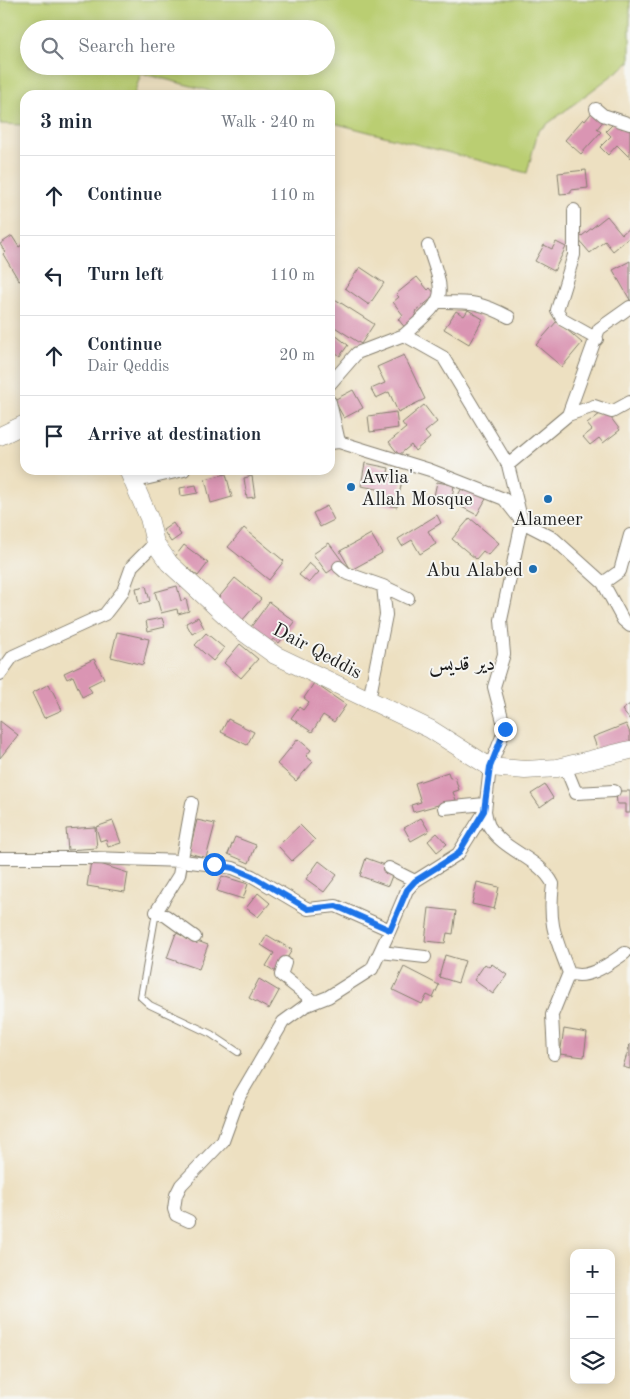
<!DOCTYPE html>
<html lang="en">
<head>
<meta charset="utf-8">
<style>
  :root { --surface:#fff; --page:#f2f2f3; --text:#1f2937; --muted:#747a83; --line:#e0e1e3 }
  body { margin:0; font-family:"Old Standard TT",Amiri,serif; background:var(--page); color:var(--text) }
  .controls { position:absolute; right:15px; bottom:15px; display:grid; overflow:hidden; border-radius:10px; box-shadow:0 2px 12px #0003 }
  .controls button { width:45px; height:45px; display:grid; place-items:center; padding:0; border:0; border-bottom:1px solid var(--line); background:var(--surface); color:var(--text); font:25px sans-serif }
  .stop { position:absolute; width:15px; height:15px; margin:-11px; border:4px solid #1a73e8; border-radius:50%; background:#fff }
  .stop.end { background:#1a73e8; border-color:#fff; box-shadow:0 1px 5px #0008 }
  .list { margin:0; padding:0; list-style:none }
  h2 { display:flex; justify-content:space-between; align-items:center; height:65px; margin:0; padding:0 20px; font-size:21px }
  h2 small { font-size:16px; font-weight:400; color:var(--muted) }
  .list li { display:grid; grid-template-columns:32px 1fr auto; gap:15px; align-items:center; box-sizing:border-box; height:80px; padding:0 20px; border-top:1px solid var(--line) }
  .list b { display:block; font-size:19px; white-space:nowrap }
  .list p { margin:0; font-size:16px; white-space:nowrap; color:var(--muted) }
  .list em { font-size:16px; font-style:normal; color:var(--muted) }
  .icon { flex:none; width:28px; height:28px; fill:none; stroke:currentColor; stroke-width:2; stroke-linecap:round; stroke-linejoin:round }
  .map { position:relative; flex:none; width:630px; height:1399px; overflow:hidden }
  .search { position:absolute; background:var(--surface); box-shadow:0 2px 12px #0003; left:20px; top:20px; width:315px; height:55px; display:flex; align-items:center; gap:12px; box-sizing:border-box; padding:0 18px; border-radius:28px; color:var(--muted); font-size:19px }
  .panel { position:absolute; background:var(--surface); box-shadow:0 2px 12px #0003; left:20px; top:90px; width:315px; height:385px; border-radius:15px }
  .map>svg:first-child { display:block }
  .green { fill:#bace72; stroke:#6b7547; fill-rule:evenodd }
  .building { fill:#da95b3 }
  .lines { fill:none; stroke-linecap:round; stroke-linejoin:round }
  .lane-casing { stroke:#847e6e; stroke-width:8 }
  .street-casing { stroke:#847e6e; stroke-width:14 }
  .secondary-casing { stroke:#847e6e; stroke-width:19 }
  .lane { stroke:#fff; stroke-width:6 }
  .street { stroke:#fff; stroke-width:12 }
  .secondary { stroke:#fff; stroke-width:18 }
  .route { stroke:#1a73e8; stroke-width:6 }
  .poi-dot { fill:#1f6fb2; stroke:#f6f6f2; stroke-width:2 }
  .labels { text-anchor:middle; stroke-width:4; stroke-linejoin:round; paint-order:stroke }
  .poi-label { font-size:19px; fill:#1c1c1c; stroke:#f6f6f2; text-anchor:start }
  .street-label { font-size:19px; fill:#1c1c1c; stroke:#f6f6f2 }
  .quarter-label { font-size:21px; fill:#1c1c1c; stroke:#f6f6f2 }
</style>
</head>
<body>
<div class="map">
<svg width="630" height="1399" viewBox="0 0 630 1399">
  <rect width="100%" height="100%" fill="#f6f6f2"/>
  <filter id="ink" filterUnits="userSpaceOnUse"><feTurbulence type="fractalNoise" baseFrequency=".02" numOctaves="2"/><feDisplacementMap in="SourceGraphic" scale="10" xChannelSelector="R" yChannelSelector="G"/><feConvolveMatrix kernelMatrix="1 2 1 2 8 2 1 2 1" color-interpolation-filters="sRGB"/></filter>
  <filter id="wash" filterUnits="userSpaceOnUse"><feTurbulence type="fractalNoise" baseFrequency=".0096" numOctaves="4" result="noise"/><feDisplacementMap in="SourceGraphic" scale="20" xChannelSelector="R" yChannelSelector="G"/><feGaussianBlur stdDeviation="1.12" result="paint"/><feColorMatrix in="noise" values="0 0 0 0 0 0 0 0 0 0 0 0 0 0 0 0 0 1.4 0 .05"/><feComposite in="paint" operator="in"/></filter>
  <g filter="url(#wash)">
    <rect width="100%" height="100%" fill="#ede0c1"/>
    <!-- green -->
    <path class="green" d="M0 0H630V62L538 131 527 173 330 122V95H226L141 73 134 95H25V125L0 124ZM29 29H326V66H29Z"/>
    <g id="blocks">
      <!-- building -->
      <path class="building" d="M593 111 604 120 597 129 601 132 581 154 565 140 583 119 585 121Z
        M615 122 622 129 627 124 630 127V158L617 145 608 155 600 147 611 136 606 131Z
        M586 170 588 188 571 190V193L560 194 558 173Z
        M607 216 622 234 630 227V237L613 251 605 241 590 253 578 239Z
        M12 236 19 247 25 243V278L19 281 3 254 5 252 0 244Z
        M556 242 566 247 554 271 535 261 544 245 552 249Z
        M630 261V300L613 270Z
        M360 267 384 283 369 305 345 288Z
        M417 277 428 290 430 288 436 295 415 312 419 318 406 329 398 319 403 315 393 302 399 297 396 294Z
        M330 296 374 324 361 344 330 324Z
        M468 310 483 319 469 344 444 329 456 311 464 316Z
        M557 321 582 343 562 367 536 345Z
        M330 331 348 345 340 356 330 348Z
        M404 355 425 399 398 412 389 392 376 398 371 389 385 383 377 367Z
        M353 390 363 408 344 418 334 400Z
        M424 405 437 422 425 432 430 438 415 451 411 445 399 455 389 442 406 428 402 423Z
        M605 410 620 430 603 443 599 438 590 445 583 437 592 430 587 424Z
        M396 412 398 428 370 432 368 416Z
        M365 463 389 468 387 477 402 480 397 507 380 504 383 490 361 486Z
        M226 474 232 497 211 503 205 479Z
        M252 476 255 497 247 498 244 478Z
        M437 482 454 485 452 499 434 496Z
        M464 484 487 497 477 515 454 503Z
        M196 485 198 493 181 496 180 488Z
        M327 506 334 520 320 527 313 513Z
        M437 515 441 523 428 531 436 544 420 554 412 540 402 546 398 539Z
        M470 518 499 543 488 555 483 551 476 559 452 539Z
        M173 523 181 535 171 542 163 530Z
        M244 528 284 561 269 580 228 547Z
        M371 534 382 553 351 570 340 551Z
        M329 543 343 562 327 573 313 554Z
        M184 545 208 563 198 576 174 558Z
        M309 563 319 572 309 583 299 575Z
        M235 578 261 599 240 623 215 602Z
        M146 586 150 601 139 604 136 588Z
        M177 586 181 601 186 599 189 611 178 614 177 609 161 613 155 592Z
        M269 602 295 622 279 643 273 639 268 646 248 631Z
        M198 617 204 628 192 634 186 623Z
        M162 618 165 627 148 631 146 621Z
        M117 632 149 639 143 665 111 657Z
        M206 633 224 648 213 661 195 645Z
        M240 644 258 659 241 678 224 663Z
        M94 659 104 678 88 686 92 692 82 697 73 676 67 679 64 673Z
        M314 683 346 705 334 722 323 715 312 732 291 718 299 707 303 710 309 702 304 698Z
        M49 684 62 710 44 718 32 693Z
        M630 704V720L622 710Z
        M228 719 254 732 247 745 221 732Z
        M0 721 18 735 0 758Z
        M626 724 630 733V744L600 756 593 737Z
        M298 739 311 750 306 756 313 762 296 781 277 764Z
        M448 772 450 778 455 777 459 790 453 792 456 800 413 812 411 805 421 802 415 783Z
        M545 785 553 798 540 807 531 794Z
        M616 791H630V813H625V804H617Z
        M421 818 429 831 411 841 404 828Z
        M197 820 215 824 206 858 189 853Z
        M113 821 121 843 108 847 106 839 100 841 96 827Z
        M300 825 315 840 292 861 278 846Z
        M95 827 97 848 68 850 66 829Z
        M437 833 447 844 437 852 428 841Z
        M235 837 256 845 249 863 228 854Z
        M366 858 385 865 393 873 388 886 360 876Z
        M91 861 128 873 125 892 87 886Z
        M319 861 337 875 324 892 306 879Z
        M222 876 248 884 243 899 217 891Z
        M477 882 499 887 494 909 472 904Z
        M258 893 270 903 258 917 246 908Z
        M429 908 456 911 453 934 447 933 445 943 425 941Z
        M176 933 208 945 199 969 167 958Z
        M267 935 292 950 278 973 266 966 274 953 261 945Z
        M445 955 465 961 458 983 439 977Z
        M485 964 489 967 492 964 507 975 493 994 474 980Z
        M404 967 439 985 433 998 427 995 422 1004 393 990Z
        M259 979 279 991 269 1009 249 998Z
        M564 1029 587 1033 584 1057 560 1054Z
        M630 1044V1069L623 1067Z"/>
    </g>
  </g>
  <g filter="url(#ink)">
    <use href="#blocks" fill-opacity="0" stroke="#847e6e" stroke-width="1"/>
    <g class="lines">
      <!-- lane casing -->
      <g class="lane-casing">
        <path id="lane" d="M156 912 141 997 150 1005 211 1034 238 1052"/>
      </g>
      <!-- street casing -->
      <g class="street-casing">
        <path id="street" d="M596 109 603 115 630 124
          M574 210V255L557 310 563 320 597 339
          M438 302C471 302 479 301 509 317
          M404 335C446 297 447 301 428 246
          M330 384 357 353 404 335 443 357 508 465
          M330 402 339 442
          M568 415 594 406 612 412 630 402
          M330 443 339 442 430 470 504 499 519 518
          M132 482 184 470
          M522 522 508 465 568 415 599 329 630 307
          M339 567 346 573 383 586 408 598
          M603 583 620 571 630 535
          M0 674 13 656 105 614 123 591 132 566 155 543
          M369 700 386 615 383 586
          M565 766 576 793 614 791
          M192 803 179 875 156 912 166 916 195 937
          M444 808 485 804
          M485 811C486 816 487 822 489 826 504 852 539 857 553 884 548 924 555 936 569 973L552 1015 554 1054
          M0 858H92L183 861 214 865 233 868 252 876 308 909 336 906 390 930 407 890 415 881 458 854 485 811 490 767 505 729 494 687 504 654 501 620 522 522 553 538 603 583 623 620 630 626
          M389 868 415 881
          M381 952 425 957
          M285 963 281 975 315 1002
          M569 973C588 981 610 963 625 953
          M189 1221 176 1215 174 1209 176 1195 181 1185 223 1141 239 1097 283 1022 305 1006 328 997 372 969 390 930"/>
      </g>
      <!-- secondary casing -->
      <g class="secondary-casing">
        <path id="secondary" d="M0 436 25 424
          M128 470 149 518 155 543 169 563 242 631 275 655 430 729 490 767 525 770 557 768 630 750"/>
      </g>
      <!-- lane -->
      <use href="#lane" class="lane"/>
      <!-- street -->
      <use href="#street" class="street"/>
      <!-- secondary -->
      <use href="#secondary" class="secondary"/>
    </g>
  </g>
  <g class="lines" filter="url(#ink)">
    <!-- route -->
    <path class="route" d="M214 864 233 868 252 876 308 909 336 906 390 930 407 890 415 881 458 854 484 811 490 767 505 729"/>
  </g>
  <!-- markers -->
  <g class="poi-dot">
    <circle cx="351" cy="487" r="5"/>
    <circle cx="548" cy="499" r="5"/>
    <circle cx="533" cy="569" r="5"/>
  </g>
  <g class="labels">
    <!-- poi labels -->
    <g class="poi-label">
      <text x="361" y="483">Awlia'<tspan x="361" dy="22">Allah Mosque</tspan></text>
      <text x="548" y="525" text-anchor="middle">Alameer</text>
      <text x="523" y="576" text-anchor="end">Abu Alabed</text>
    </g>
    <!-- street labels -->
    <g class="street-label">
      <text transform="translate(318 650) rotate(28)" y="7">Dair Qeddis</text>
    </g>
    <!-- quarter labels -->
    <g class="quarter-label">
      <text x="462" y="670">دير قديس</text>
    </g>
  </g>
</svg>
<div class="controls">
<button>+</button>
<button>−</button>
<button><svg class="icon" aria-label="layers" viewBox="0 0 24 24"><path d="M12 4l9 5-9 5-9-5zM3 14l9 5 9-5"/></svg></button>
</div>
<div class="stop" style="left:214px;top:864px"></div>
<div class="stop end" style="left:505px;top:729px"></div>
<div class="search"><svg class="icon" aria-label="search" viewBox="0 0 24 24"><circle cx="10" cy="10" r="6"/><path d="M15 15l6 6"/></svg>Search here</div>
<section class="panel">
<h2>3 min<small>Walk · 240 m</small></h2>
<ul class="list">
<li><svg class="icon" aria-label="ahead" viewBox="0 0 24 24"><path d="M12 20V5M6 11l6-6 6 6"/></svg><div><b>Continue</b></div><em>110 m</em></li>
<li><svg class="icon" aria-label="left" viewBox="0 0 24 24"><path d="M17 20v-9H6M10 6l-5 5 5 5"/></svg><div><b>Turn left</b></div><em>110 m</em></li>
<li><svg class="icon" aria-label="ahead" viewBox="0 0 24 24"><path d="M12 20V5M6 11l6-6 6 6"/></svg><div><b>Continue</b><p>Dair Qeddis</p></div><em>20 m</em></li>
<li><svg class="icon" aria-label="arrive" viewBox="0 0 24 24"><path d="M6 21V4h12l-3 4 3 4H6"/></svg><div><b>Arrive at destination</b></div></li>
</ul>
</section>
</div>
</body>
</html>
